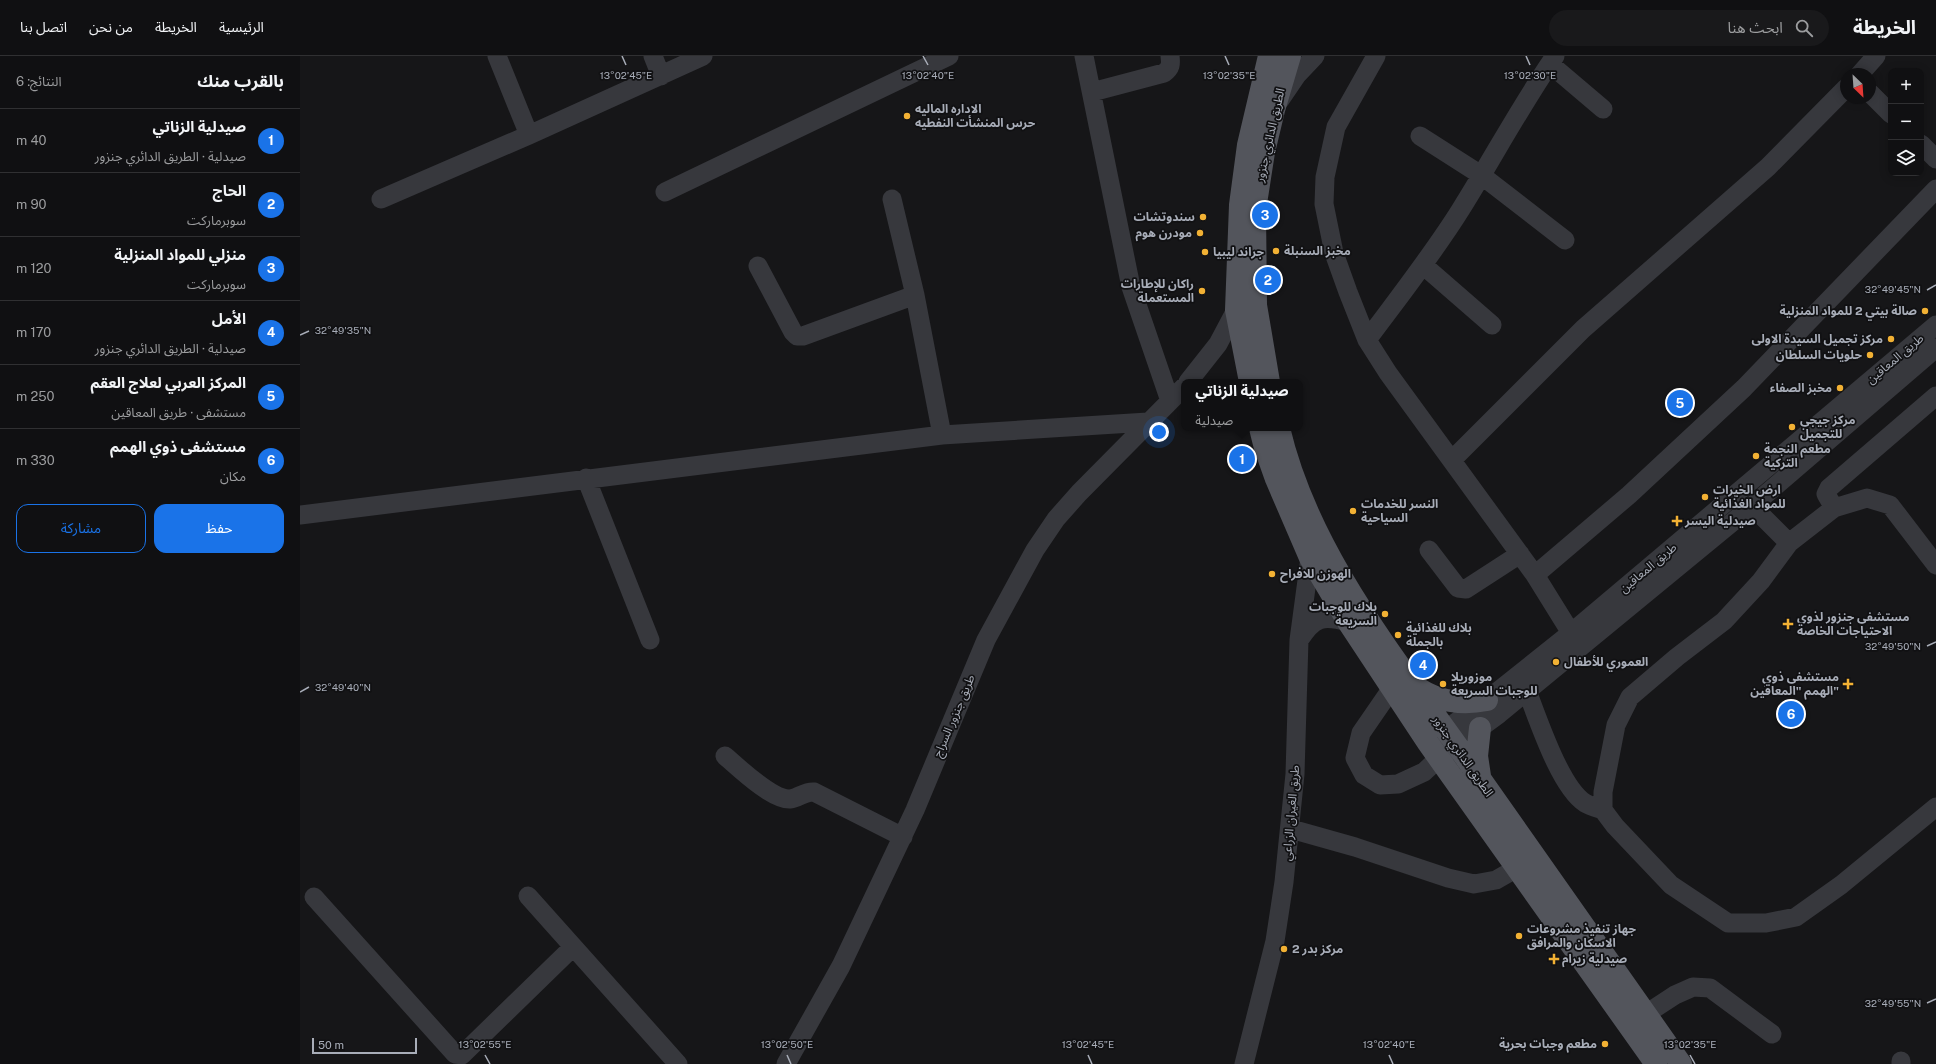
<!DOCTYPE html>
<html lang="ar">
<head>
<meta charset="utf-8">
<style>
  :root { --surface:#101012; --page:#19191b; --text:#f1f3f6; --muted:#9c9d9f; --line:#303032; --accent:#1a73e8 }
  body { margin:0; font-family:"Public Sans","Noto Sans Arabic",sans-serif; background:var(--page); color:var(--text); direction:rtl }
  .controls { position:absolute; right:12px; top:12px; display:grid; overflow:hidden; border-radius:8px; box-shadow:0 2px 10px #0003 }
  .controls button { width:36px; height:36px; display:grid; place-items:center; padding:0; border:0; border-bottom:1px solid var(--line); background:var(--surface); color:var(--text); font:20px sans-serif }
  .compass { position:absolute; left:1540px; top:12px; width:36px; height:36px; border-radius:50%; background:var(--surface); box-shadow:0 2px 10px #0003; rotate:155deg }
  .scale { position:absolute; left:12px; bottom:10px; width:105px; box-sizing:border-box; padding-left:4px; border:2px solid #a8adb8; border-top:0; font-size:11px; line-height:14px; white-space:nowrap; color:#a8adb8; -webkit-text-stroke:3px #111113; paint-order:stroke }
  .you { position:absolute; left:859px; top:376px; width:14px; height:14px; margin:-10px; border:3px solid #fff; border-radius:50%; background:#1a73e8; box-shadow:0 0 0 6px #1a73e833 }
  .badge { display:grid; place-items:center; width:26px; height:26px; border-radius:50%; background:var(--accent); color:#fff; font-size:13px; font-weight:700 }
  .pin { position:absolute; translate:-50% -50%; border:2px solid #fff; box-shadow:0 1px 4px #0006 }
  .popup { position:absolute; left:881px; top:323px; width:122px; height:52px; box-sizing:border-box; display:grid; place-content:center; border-radius:8px; background:var(--surface); filter:drop-shadow(0 1px 3px #0005); font-size:13px; white-space:nowrap; color:var(--muted) }
  .popup b { font-size:15px; color:var(--text) }
  .popup::after { content:''; position:absolute; left:50%; top:100%; margin-left:-8px; border:8px solid transparent; border-top-color:var(--surface) }
  .list { margin:0; padding:0; list-style:none }
  h2 { display:flex; justify-content:space-between; align-items:center; height:52px; margin:0; padding:0 16px; font-size:17px }
  h2 small { font-size:13px; font-weight:400; color:var(--muted) }
  .list li { display:grid; grid-template-columns:26px 1fr auto; gap:12px; align-items:center; box-sizing:border-box; height:64px; padding:0 16px; border-top:1px solid var(--line) }
  .list b { display:block; font-size:15px; white-space:nowrap }
  .list p { margin:0; font-size:13px; white-space:nowrap; color:var(--muted) }
  .list em { font-size:13px; font-style:normal; color:var(--muted) }
  .actions { display:flex; gap:8px; padding:12px 16px }
  .actions a { flex:1; padding:9px 0; border:1px solid var(--accent); border-radius:12px; text-align:center; font-size:14px; color:var(--accent) }
  .actions .main { background:var(--accent); color:#fff }
  .icon { flex:none; width:22px; height:22px; fill:none; stroke:currentColor; stroke-width:2; stroke-linecap:round; stroke-linejoin:round }
  .map { position:relative; flex:none; width:1636px; height:1008px; overflow:hidden; direction:ltr }
  header { display:flex; align-items:center; gap:24px; box-sizing:border-box; height:56px; padding:0 20px; background:var(--surface); border-bottom:1px solid var(--line) }
  header strong { font-size:19px }
  nav { display:flex; gap:22px; margin-inline-start:auto; font-size:14px }
  .search { width:280px; height:36px; background:var(--page); display:flex; align-items:center; gap:10px; box-sizing:border-box; padding:0 14px; border-radius:22px; color:var(--muted); font-size:15px }
  main { display:flex }
  aside { flex:1; background:var(--surface) }
  .map>svg:first-child { display:block }
  .lines { fill:none; stroke-linecap:round; stroke-linejoin:round }
  .minor { stroke:#37383d; stroke-width:19 }
  .major { stroke:#53555c; stroke-width:22 }
  .ticks { fill:none; stroke:#a8adb8; stroke-width:1.5 }
  .poi-dot { fill:#f2b134; stroke:#111113; stroke-width:1.5 }
  .labels { text-anchor:middle; stroke-width:3.5; stroke-linejoin:round; paint-order:stroke }
  .poi-label { font-size:12px; font-weight:bold; fill:#a8adb8; stroke:#111113; text-anchor:start }
  .street-label { font-size:12px; fill:#a8adb8; stroke:#111113 }
  .ticks-label { font-size:10px; text-anchor:middle; fill:#a8adb8; stroke:#111113; stroke-width:3.5; stroke-linejoin:round; paint-order:stroke }
</style>
</head>
<body>
<header>
<strong>الخريطة</strong>
<div class="search"><svg class="icon" aria-label="search" viewBox="0 0 24 24"><circle cx="10" cy="10" r="6"/><path d="M15 15l6 6"/></svg>ابحث هنا</div>
<nav><a>الرئيسية</a><a>الخريطة</a><a>من نحن</a><a>اتصل بنا</a></nav>
</header>
<main>
<div class="map">
<svg width="1636" height="1008" viewBox="0 0 1636 1008">
  <rect width="100%" height="100%" fill="#161618"/>
  <g class="lines">
    <!-- minor -->
    <path class="minor" d="M197 0 229 79
      M353 0 361 20
      M784 0 831 231 870 345
      M1076 0 1036 71 1025 121 1024 148 1034 197 1048 236 1067 284 1088 317 1235 519 1271 577
      M1250 8 1303 53
      M1560 18 1576 0
      M792 36 864 17C871 12 871 8 870 0
      M1570 37 1591 58
      M980 44 997 19 1015 0
      M1120 80 1181 119 1265 184
      M1621 88 1636 103
      M365 136 649 0
      M81 143 229 79 403 0
      M592 143 615 239 642 379
      M1123 209 1192 269
      M458 210 493 276 497 280H503L615 239
      M1067 284C1099 241 1133 198 1161 153 1193 102 1221 49 1255 0
      M888 326 918 288 936 254
      M1152 404 1283 273 1468 111 1546 32
      M286 422 350 584
      M1452 450 1489 487 1534 452 1567 442 1590 449 1636 509
      M1534 452 1526 438 1529 432 1636 340
      M0 459 642 379 848 366
      M1489 487 1461 525 1424 565 1377 601 1330 641 1316 669 1303 736V754L1315 770 1371 829 1428 867H1466L1496 861 1541 829 1636 751
      M1129 494 1158 532 1166 533 1220 498
      M1235 519 1329 439 1444 332 1636 133
      M1000 583C1014 561 1023 559 1048 566
      M1092 632 1061 677 1055 702 1064 719 1080 729 1098 728 1124 716 1139 702 1199 658 1452 450 1636 292
      M1227 635C1238 663 1260 731 1285 747 1290 750 1297 752 1303 754
      M1134 682 1187 644 1271 577 1636 269
      M425 700C439 712 472 744 490 743 499 742 505 735 514 736L603 781
      M991 773 1055 791 1148 822 1174 828 1196 824 1217 812
      M228 840 378 1008
      M14 841 155 998 162 999 273 891
      M1346 958 1375 939 1393 931 1410 932 1472 978
      M486 1008 541 910 615 754 686 584 735 494 756 463 779 437 884 331
      M944 1008 975 885 984 826 995 718 999 584 1010 502
      M1601 1008V1005"/>
    <!-- major -->
    <path class="major" d="M950 326 936 254 940 149 948 89 969 0
      M969 326 956 249 955 154 964 96 974 54 990 0
      M960 372 965 392 976 423 1010 502 1048 566 1128 687 1356 1008
      M979 372C1007 492 1088 593 1158 691 1232 797 1306 903 1381 1008
      M1115 630C1137 646 1161 649 1187 644
      M1180 720 1177 700 1180 672"/>
  </g>
  <!-- ticks -->
  <path class="ticks" d="M322 0 326 9M623 0 628 9M925 0 929 9M1226 0 1230 9M1627 234 1636 229M0 279 9 275M1627 590 1636 586M0 636 9 631M1627 947 1636 943M185 999 190 1008M487 999 491 1008M788 999 792 1008M1089 999 1093 1008M1390 999 1395 1008"/>
  <!-- markers -->
  <g class="poi-dot">
    <circle cx="607" cy="60" r="4"/>
    <circle cx="903" cy="161" r="4"/>
    <circle cx="900" cy="177" r="4"/>
    <circle cx="976" cy="195" r="4"/>
    <circle cx="905" cy="196" r="4"/>
    <circle cx="902" cy="235" r="4"/>
    <circle cx="1625" cy="255" r="4"/>
    <circle cx="1591" cy="283" r="4"/>
    <circle cx="1570" cy="299" r="4"/>
    <circle cx="1540" cy="332" r="4"/>
    <circle cx="1492" cy="371" r="4"/>
    <circle cx="1456" cy="400" r="4"/>
    <circle cx="1405" cy="441" r="4"/>
    <circle cx="1053" cy="455" r="4"/>
    <path d="M1375 459h4v4h4v4h-4v4h-4v-4h-4v-4h4z"/>
    <circle cx="972" cy="518" r="4"/>
    <circle cx="1085" cy="558" r="4"/>
    <path d="M1486 562h4v4h4v4h-4v4h-4v-4h-4v-4h4z"/>
    <circle cx="1098" cy="579" r="4"/>
    <circle cx="1256" cy="606" r="4"/>
    <circle cx="1143" cy="628" r="4"/>
    <path d="M1546 622h4v4h4v4h-4v4h-4v-4h-4v-4h4z"/>
    <circle cx="1219" cy="880" r="4"/>
    <circle cx="984" cy="893" r="4"/>
    <path d="M1252 897h4v4h4v4h-4v4h-4v-4h-4v-4h4z"/>
    <circle cx="1305" cy="988" r="4"/>
  </g>
  <g class="labels">
    <!-- poi labels -->
    <g class="poi-label">
      <text x="615" y="57">الاداره الماليه<tspan x="615" dy="14">حرس المنشأت النفطيه</tspan></text>
      <text x="895" y="165" text-anchor="end">سندوتشات</text>
      <text x="892" y="181" text-anchor="end">مودرن هوم</text>
      <text x="984" y="199">مخبز السنبلة</text>
      <text x="913" y="200">جراند ليبيا</text>
      <text x="894" y="232" text-anchor="end">راكان للإطارات<tspan x="894" dy="14">المستعملة</tspan></text>
      <text x="1617" y="259" text-anchor="end">صالة بيتي 2 للمواد المنزلية</text>
      <text x="1583" y="287" text-anchor="end">مركز تجميل السيدة الاولى</text>
      <text x="1562" y="303" text-anchor="end">حلويات السلطان</text>
      <text x="1532" y="336" text-anchor="end">مخبز الصفاء</text>
      <text x="1500" y="368">مركز جيجي<tspan x="1500" dy="14">للتجميل</tspan></text>
      <text x="1464" y="397">مطعم النجمة<tspan x="1464" dy="14">التركية</tspan></text>
      <text x="1413" y="438">ارض الخيرات<tspan x="1413" dy="14">للمواد الغذائية</tspan></text>
      <text x="1061" y="452">النسر للخدمات<tspan x="1061" dy="14">السياحية</tspan></text>
      <text x="1385" y="469">صيدلية اليسر</text>
      <text x="980" y="522">الهوزن للافراح</text>
      <text x="1077" y="555" text-anchor="end">بلاك للوجبات<tspan x="1077" dy="14">السريعة</tspan></text>
      <text x="1497" y="565">مستشفي جنزور لذوي<tspan x="1497" dy="14">الاحتياجات الخاصة</tspan></text>
      <text x="1106" y="576">بلاك للغذائية<tspan x="1106" dy="14">بالجملة</tspan></text>
      <text x="1264" y="610">العموري للأطفال</text>
      <text x="1151" y="625">موزوريلا<tspan x="1151" dy="14">للوجبات السريعة</tspan></text>
      <text x="1539" y="625" text-anchor="end">مستشفى ذوي<tspan x="1539" dy="14">الهمم "المعاقين"</tspan></text>
      <text x="1227" y="877">جهاز تنفيذ مشروعات<tspan x="1227" dy="14">الاسكان والمرافق</tspan></text>
      <text x="992" y="897">مركز بدر 2</text>
      <text x="1262" y="907">صيدلية زيرام</text>
      <text x="1297" y="992" text-anchor="end">مطعم وجبات بحرية</text>
    </g>
    <!-- street labels -->
    <g class="street-label">
      <text transform="translate(970 79) rotate(-77)" y="4">الطريق الدائري جنزور</text>
      <text transform="translate(1595 303) rotate(-40)" y="4">طريق المعاقين</text>
      <text transform="translate(1348 512) rotate(-40)" y="4">طريق المعاقين</text>
      <text transform="translate(654 660) rotate(-67)" y="4">طريق جنزور السراج</text>
      <text transform="translate(1163 700) rotate(55)" y="4">الطريق الدائري جنزور</text>
      <text transform="translate(991 757) rotate(-85)" y="4">طريق الغيران الزراعي</text>
    </g>
  </g>
  <g class="ticks-label">
    <text x="326" y="23">13°02'45"E</text>
    <text x="628" y="23">13°02'40"E</text>
    <text x="929" y="23">13°02'35"E</text>
    <text x="1230" y="23">13°02'30"E</text>
    <text x="1593" y="237">32°49'45"N</text>
    <text x="43" y="278">32°49'35"N</text>
    <text x="1593" y="594">32°49'50"N</text>
    <text x="43" y="635">32°49'40"N</text>
    <text x="1593" y="951">32°49'55"N</text>
    <text x="487" y="992">13°02'50"E</text>
    <text x="1390" y="992">13°02'35"E</text>
    <text x="185" y="992">13°02'55"E</text>
    <text x="788" y="992">13°02'45"E</text>
    <text x="1089" y="992">13°02'40"E</text>
  </g>
</svg>
<div class="controls">
<button>+</button>
<button>−</button>
<button><svg class="icon" aria-label="layers" viewBox="0 0 24 24"><path d="M12 4l9 5-9 5-9-5zM3 14l9 5 9-5"/></svg></button>
</div>
<svg class="compass" viewBox="-18 -18 36 36"><path d="M0-13l5 13h-10z" fill="#e53935"/><path d="M0 13l5-13h-10z" fill="#9c9d9f"/></svg>
<div class="scale">50 m</div>
<div class="you"></div>
<div class="pin badge" style="left:942px;top:403px">1</div>
<div class="popup"><b>صيدلية الزناتي</b>صيدلية</div>
<div class="pin badge" style="left:968px;top:224px">2</div>
<div class="pin badge" style="left:965px;top:159px">3</div>
<div class="pin badge" style="left:1123px;top:609px">4</div>
<div class="pin badge" style="left:1380px;top:347px">5</div>
<div class="pin badge" style="left:1491px;top:658px">6</div>
</div>
<aside>
<h2>بالقرب منك<small>النتائج: 6</small></h2>
<ul class="list">
<li><span class="badge">1</span><div><b>صيدلية الزناتي</b><p>صيدلية · الطريق الدائري جنزور</p></div><em>40 m</em></li>
<li><span class="badge">2</span><div><b>الحاج</b><p>سوبرماركت</p></div><em>90 m</em></li>
<li><span class="badge">3</span><div><b>منزلي للمواد المنزلية</b><p>سوبرماركت</p></div><em>120 m</em></li>
<li><span class="badge">4</span><div><b>الأمل</b><p>صيدلية · الطريق الدائري جنزور</p></div><em>170 m</em></li>
<li><span class="badge">5</span><div><b>المركز العربي لعلاج العقم</b><p>مستشفى · طريق المعاقين</p></div><em>250 m</em></li>
<li><span class="badge">6</span><div><b>مستشفى ذوي الهمم</b><p>مكان</p></div><em>330 m</em></li>
</ul>
<div class="actions"><a class="main">حفظ</a><a>مشاركة</a></div>
</aside>
</main>
</body>
</html>
